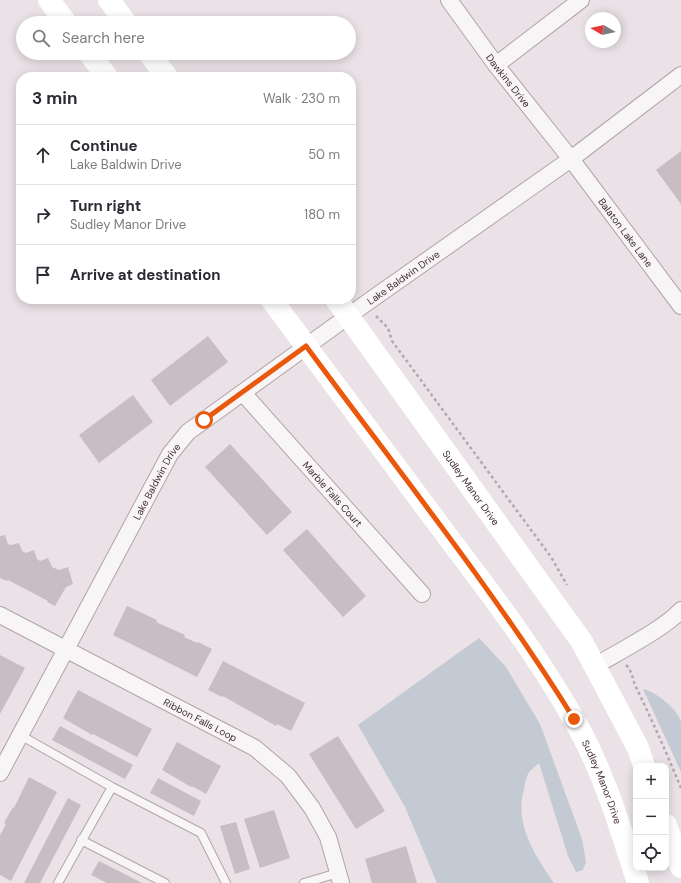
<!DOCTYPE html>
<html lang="en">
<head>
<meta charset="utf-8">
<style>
  :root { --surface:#fff; --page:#f2f2f3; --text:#2b2b33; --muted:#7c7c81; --line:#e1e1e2 }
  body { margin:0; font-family:"DM Sans",sans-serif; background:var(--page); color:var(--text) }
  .controls { position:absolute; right:12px; bottom:12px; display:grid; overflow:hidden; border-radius:8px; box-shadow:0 2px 10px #0003 }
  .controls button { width:36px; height:36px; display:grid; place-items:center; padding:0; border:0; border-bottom:1px solid var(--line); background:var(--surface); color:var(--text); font:20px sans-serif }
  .compass { position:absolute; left:585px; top:12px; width:36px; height:36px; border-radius:50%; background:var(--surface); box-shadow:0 2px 10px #0003; rotate:279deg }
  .stop { position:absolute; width:12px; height:12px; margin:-9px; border:3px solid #ea580c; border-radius:50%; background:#fff }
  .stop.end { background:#ea580c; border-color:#fff; box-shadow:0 1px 4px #0008 }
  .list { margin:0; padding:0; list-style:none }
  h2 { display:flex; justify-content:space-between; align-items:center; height:52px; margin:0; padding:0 16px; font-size:17px }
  h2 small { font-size:13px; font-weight:400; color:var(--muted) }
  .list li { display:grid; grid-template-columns:26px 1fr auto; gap:12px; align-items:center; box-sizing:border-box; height:60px; padding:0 16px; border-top:1px solid var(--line) }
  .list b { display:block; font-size:15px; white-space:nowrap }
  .list p { margin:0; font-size:13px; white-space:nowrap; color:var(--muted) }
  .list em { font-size:13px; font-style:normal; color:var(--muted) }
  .icon { flex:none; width:22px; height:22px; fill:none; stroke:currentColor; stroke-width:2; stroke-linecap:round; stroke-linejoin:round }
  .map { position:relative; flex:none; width:681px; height:883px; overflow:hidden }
  .search { position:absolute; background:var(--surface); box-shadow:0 2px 10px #0003; left:16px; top:16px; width:340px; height:44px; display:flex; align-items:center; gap:10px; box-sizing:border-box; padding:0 14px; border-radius:22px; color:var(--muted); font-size:15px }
  .panel { position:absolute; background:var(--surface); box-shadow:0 2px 10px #0003; left:16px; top:72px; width:340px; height:232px; border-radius:16px }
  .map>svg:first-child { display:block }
  .green { fill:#c3cad3 }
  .building { fill:#c9bcc3 }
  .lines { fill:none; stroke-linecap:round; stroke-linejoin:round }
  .service-casing { stroke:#b1a4aa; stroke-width:10 }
  .minor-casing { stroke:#b1a4aa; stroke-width:18 }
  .path { stroke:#b2a8ad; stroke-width:2.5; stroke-dasharray:3 3; stroke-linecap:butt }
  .service { stroke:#f8f5f6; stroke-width:8 }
  .minor { stroke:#f8f5f6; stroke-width:16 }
  .secondary { stroke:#fff; stroke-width:22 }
  .route { stroke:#ea580c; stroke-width:5 }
  .labels { text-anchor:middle; stroke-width:4; stroke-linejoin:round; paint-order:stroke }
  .street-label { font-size:10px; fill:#412b36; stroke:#f7f2f5 }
</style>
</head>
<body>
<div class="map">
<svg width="681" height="883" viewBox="0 0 681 883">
  <rect width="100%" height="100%" fill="#eae2e6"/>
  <!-- green -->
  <path class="green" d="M479 638 506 667 540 724 582 839 586 862 583 870 576 872 568 856 539 763C536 766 530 770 528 774 526 778 525 784 524 789 514 825 535 855 554 883H437L405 807 358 725Z
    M643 689C655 691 678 709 681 722 681 736 681 757 681 772Z"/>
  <!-- building -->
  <path class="building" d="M681 151V204L656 170Z
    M208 336 228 362 170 406 151 380Z
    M133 395 153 422 99 463 79 435Z
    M230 444 292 512 267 535 205 467Z
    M307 529 366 596 343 617 283 550Z
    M5 535 8 544 11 545 19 543 22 551 26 553 34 550 37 559 40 561 48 558 52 567 59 570 68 567 73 584 66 587 55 606 47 602 48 601 8 580 7 581 0 578V536Z
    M127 606 157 620 156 622 185 635 184 637 197 643 198 642 212 649 197 677 113 635Z
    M0 655 25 668 0 714Z
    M223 661 305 703 291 731 277 724 276 726 223 696 222 697 208 690Z
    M78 690 152 729 137 757 93 734 92 735 63 718Z
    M60 726 133 765 125 779 52 740Z
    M338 736 385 811 356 829 309 754Z
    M177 742 221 766 206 794 192 786 191 787 162 770Z
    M29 777 57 792 11 881 0 875V835L6 824 4 823 13 807 14 808Z
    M158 778 201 801 194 816 150 793Z
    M68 798 81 805 40 883H24Z
    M274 810 290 858 260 868 244 819Z
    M236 822 250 869 235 874 220 826Z
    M406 846 417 883H372L365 859Z
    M99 861 142 883H107L91 875Z"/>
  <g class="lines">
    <!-- service casing -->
    <g class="service-casing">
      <path id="service" d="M20 735 112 787 201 833 226 883
        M81 840 165 883
        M58 883 112 787
        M304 883 338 873"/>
    </g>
    <!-- minor casing -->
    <g class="minor-casing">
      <g id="minor">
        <path id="s1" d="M449 0 496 65 571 159 681 306"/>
        <path d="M496 65 581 0"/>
        <path id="s2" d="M243 393 422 594"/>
        <path id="s3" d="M0 615 255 748 288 776 312 808 328 837 341 883"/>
        <path d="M595 666C618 652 664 629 681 610"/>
        <path id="s4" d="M0 773 170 454 188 432 365 304 571 159 681 75"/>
      </g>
    </g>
    <!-- path -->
    <path class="path" d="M376 316 388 328 392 341 551 557 567 585
      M626 665C633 672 632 679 636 687 652 720 667 754 681 788"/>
    <!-- service -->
    <use href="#service" class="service"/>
    <!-- minor -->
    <use href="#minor" class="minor"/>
    <!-- secondary -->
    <g class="secondary">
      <path d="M49 0 66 23"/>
      <path d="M109 0 126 23"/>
      <path d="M89 53 107 77"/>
      <path d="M149 53 167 77"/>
      <path id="s5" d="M271 299C328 376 385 452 442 529 488 590 535 651 573 718 603 769 620 827 638 883"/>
      <path id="s6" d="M336 299 582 642 638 748 644 766"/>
      <path d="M666 825 681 867"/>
    </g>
  </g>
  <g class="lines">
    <!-- route -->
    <path class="route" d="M204 420 306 346C397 469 493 589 574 719"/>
  </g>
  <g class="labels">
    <!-- street labels -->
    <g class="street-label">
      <text dy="4" stroke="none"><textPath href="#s1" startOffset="100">Dawkins Drive</textPath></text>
      <text dy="4" stroke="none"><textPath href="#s1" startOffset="292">Balaton Lake Lane</textPath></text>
      <text dy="4" stroke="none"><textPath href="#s4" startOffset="655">Lake Baldwin Drive</textPath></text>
      <text dy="4" stroke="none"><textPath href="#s4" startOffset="331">Lake Baldwin Drive</textPath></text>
      <text dy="4" stroke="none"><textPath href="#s6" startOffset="232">Sudley Manor Drive</textPath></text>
      <text dy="4" stroke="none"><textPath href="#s2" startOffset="135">Marble Falls Court</textPath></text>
      <text dy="4" stroke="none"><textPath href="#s3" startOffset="226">Ribbon Falls Loop</textPath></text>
      <text dy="4" stroke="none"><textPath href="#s5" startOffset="587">Sudley Manor Drive</textPath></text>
    </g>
  </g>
</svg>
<div class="controls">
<button>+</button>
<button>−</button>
<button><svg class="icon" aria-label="locate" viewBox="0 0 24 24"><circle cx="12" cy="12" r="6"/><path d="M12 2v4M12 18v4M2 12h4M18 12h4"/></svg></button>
</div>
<svg class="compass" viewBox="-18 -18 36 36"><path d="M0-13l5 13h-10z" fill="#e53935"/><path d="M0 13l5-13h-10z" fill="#7c7c81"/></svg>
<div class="stop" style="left:204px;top:420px"></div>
<div class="stop end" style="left:574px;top:719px"></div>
<div class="search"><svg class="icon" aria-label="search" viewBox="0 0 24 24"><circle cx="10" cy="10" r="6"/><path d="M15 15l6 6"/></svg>Search here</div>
<section class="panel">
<h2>3 min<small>Walk · 230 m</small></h2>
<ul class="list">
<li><svg class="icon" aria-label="ahead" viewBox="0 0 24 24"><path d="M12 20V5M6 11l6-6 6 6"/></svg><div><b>Continue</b><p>Lake Baldwin Drive</p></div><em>50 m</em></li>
<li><svg class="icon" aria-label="right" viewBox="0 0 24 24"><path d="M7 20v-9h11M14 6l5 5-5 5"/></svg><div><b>Turn right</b><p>Sudley Manor Drive</p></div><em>180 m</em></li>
<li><svg class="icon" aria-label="arrive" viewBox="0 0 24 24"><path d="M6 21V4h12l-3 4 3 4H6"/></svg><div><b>Arrive at destination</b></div></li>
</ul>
</section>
</div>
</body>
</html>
